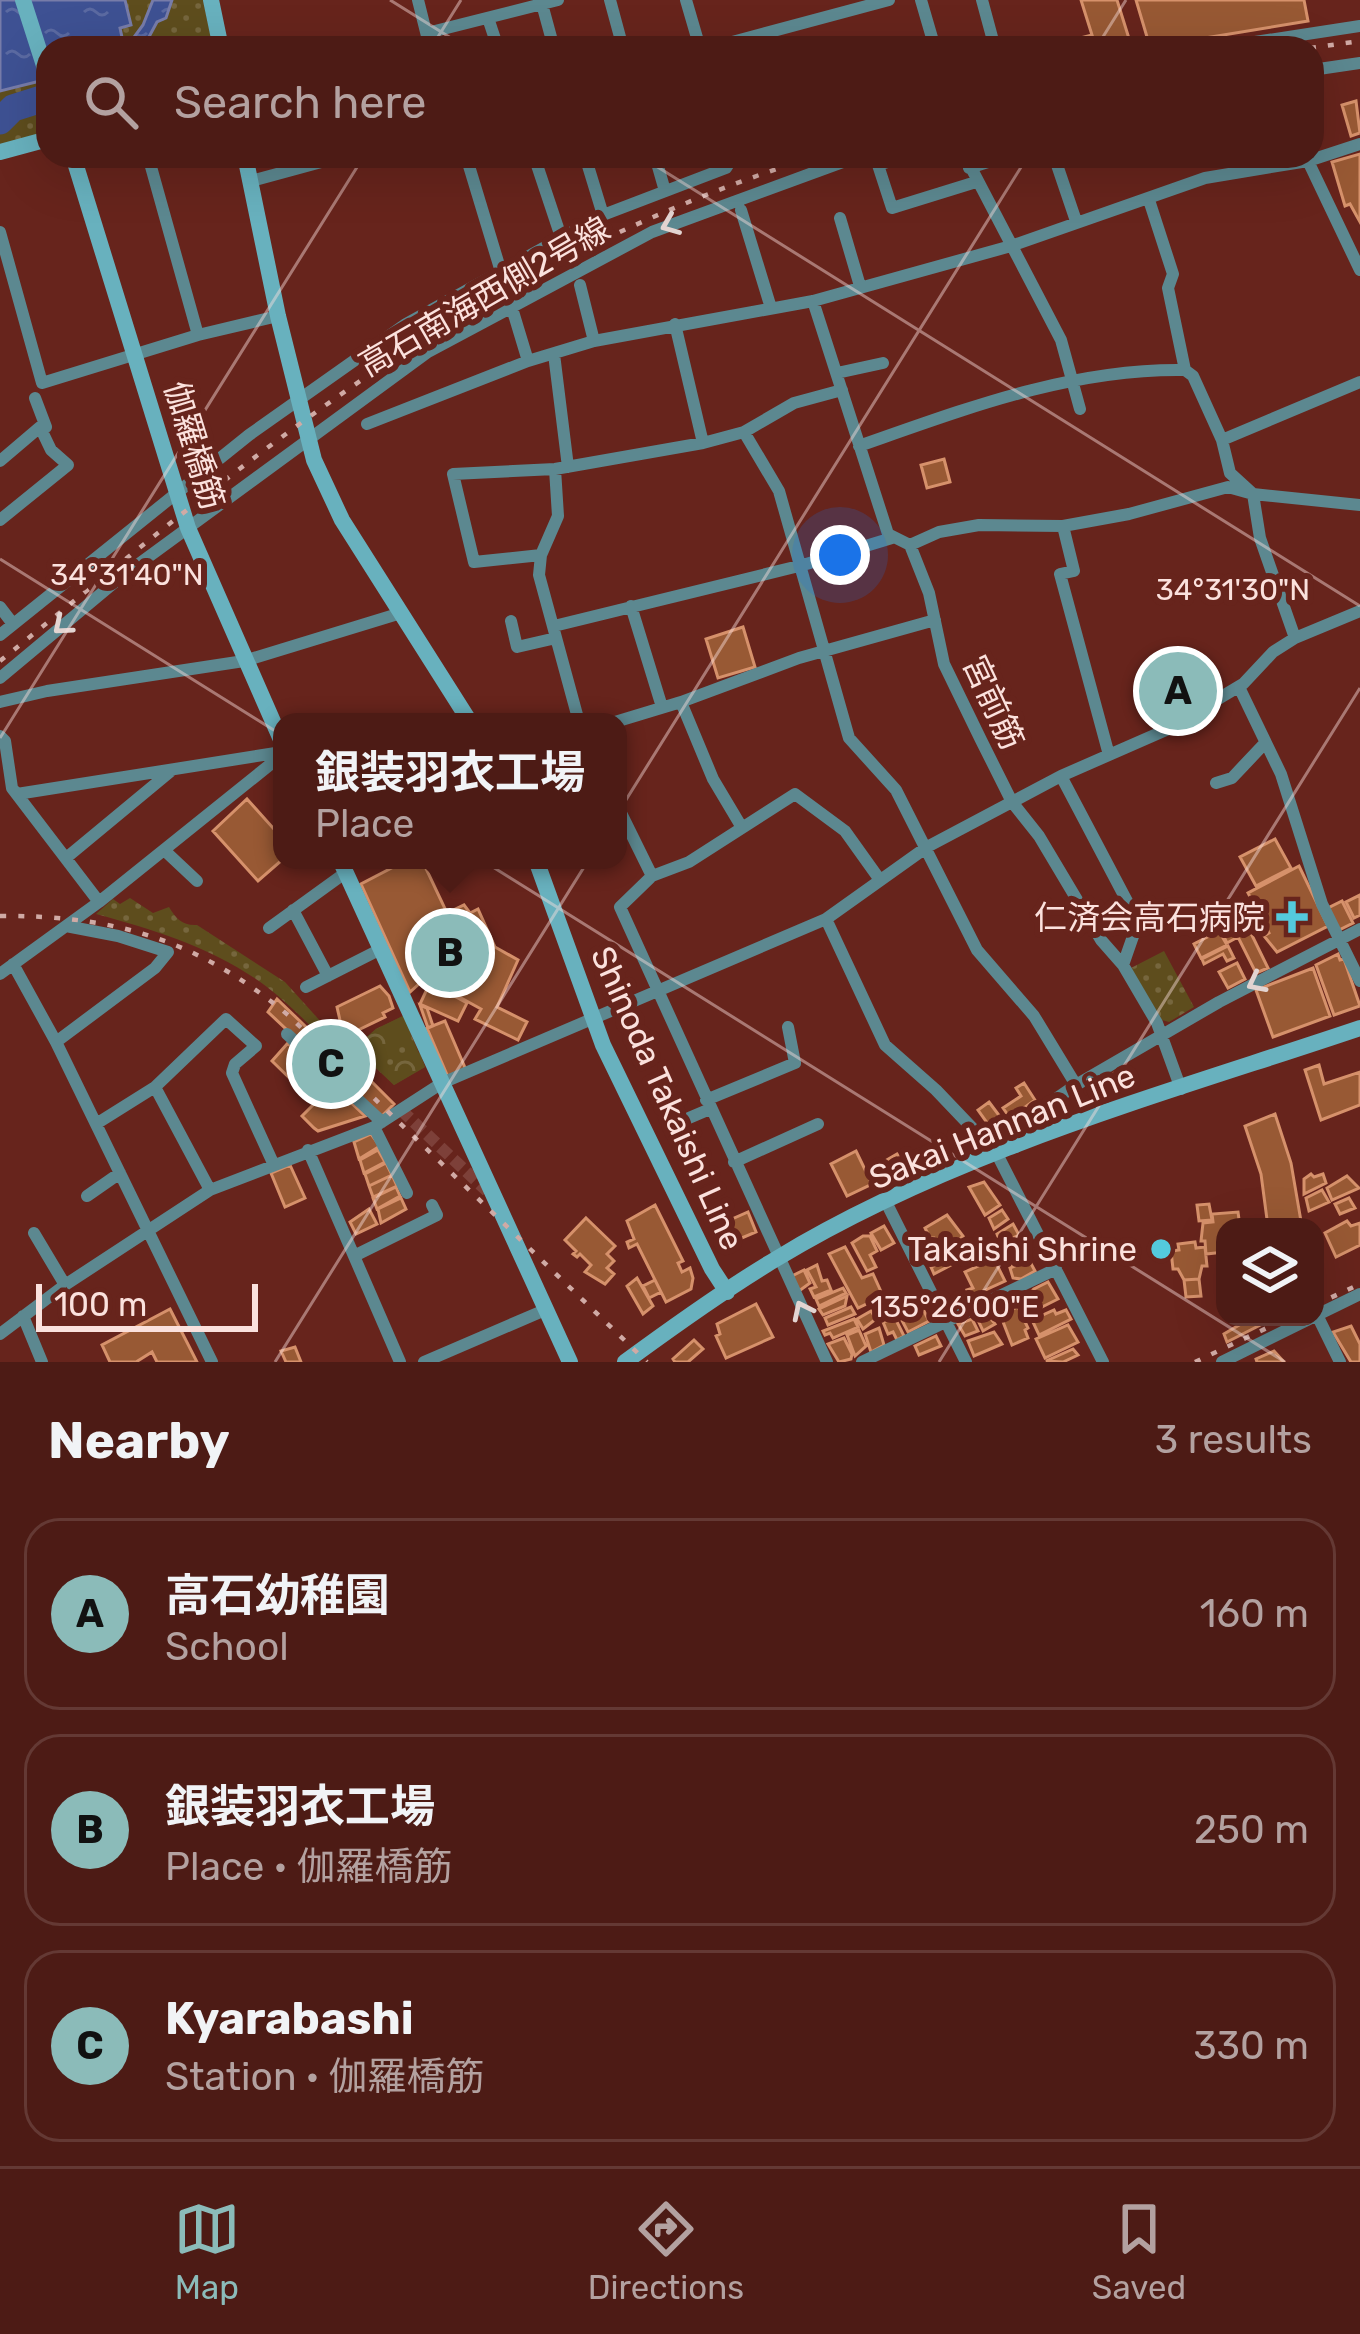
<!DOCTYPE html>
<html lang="en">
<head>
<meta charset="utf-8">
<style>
  :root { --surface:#4d1b15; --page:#572822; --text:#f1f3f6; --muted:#b3a1a0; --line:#643934; --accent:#8bbbb9 }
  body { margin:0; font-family:Rubik,"Noto Sans JP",sans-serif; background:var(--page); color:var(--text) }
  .controls { position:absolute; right:36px; bottom:36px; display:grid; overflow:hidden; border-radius:24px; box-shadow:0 12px 48px #0002 }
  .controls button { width:108px; height:108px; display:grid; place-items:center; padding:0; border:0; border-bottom:3px solid var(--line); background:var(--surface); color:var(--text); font:60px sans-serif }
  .scale { position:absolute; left:36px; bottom:30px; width:222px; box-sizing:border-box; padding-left:12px; border:6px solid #fbe1dd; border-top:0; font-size:33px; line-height:42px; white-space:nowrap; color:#fbe1dd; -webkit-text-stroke:9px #67241c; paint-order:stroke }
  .you { position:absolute; left:840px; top:555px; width:42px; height:42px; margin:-30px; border:9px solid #fff; border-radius:50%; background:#1a73e8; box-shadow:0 0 0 18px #1a73e833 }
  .badge { display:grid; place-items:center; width:78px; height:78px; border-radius:50%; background:var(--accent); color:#111; font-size:39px; font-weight:700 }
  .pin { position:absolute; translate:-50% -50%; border:6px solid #fff; box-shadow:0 3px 12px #0006 }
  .popup { position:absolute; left:273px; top:713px; width:354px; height:156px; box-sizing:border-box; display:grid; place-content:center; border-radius:24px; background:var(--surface); filter:drop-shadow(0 3px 9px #0005); font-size:39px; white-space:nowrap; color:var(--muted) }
  .popup b { font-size:45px; color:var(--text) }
  .popup::after { content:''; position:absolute; left:50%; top:100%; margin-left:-24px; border:24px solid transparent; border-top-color:var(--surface) }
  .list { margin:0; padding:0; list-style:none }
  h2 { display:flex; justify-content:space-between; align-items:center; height:156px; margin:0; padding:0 48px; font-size:51px }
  h2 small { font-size:39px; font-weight:400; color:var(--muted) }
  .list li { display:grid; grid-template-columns:78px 1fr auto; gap:36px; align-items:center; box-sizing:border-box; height:192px; margin:0 24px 24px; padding:0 24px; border:3px solid var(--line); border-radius:36px }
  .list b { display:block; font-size:45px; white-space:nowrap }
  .list p { margin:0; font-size:39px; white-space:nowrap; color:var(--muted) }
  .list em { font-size:39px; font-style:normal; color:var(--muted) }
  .icon { flex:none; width:66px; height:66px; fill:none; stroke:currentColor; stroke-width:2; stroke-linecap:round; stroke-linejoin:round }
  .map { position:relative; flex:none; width:1360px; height:1362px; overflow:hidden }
  .search { position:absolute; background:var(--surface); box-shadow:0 12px 48px #0002; left:36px; right:36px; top:36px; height:132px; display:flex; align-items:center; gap:30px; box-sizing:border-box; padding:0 42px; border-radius:36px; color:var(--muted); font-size:45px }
  .sheet { height:804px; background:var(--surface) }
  nav { display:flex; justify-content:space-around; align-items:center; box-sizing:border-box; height:168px; border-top:3px solid var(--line); background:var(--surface); font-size:33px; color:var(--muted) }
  nav a { display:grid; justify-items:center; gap:6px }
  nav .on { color:var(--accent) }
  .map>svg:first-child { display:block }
  .green { fill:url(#green-dots) }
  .forest { fill:url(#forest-crowns) }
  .water { fill:url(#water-ripples); stroke:#777ca9; stroke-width:3 }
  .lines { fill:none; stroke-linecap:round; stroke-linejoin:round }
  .river { stroke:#3e5193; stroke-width:27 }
  .building { fill:#985934; stroke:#d6916b; stroke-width:3 }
  .street-tunnel { stroke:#7d4039; stroke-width:12; stroke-dasharray:12 6; stroke-linecap:butt }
  .street { stroke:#5c8890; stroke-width:12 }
  .secondary { stroke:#68b1be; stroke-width:16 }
  .rail { stroke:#d0aaa5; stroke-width:4.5; stroke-dasharray:6 12; stroke-linecap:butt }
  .oneway { stroke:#e3d4d1 }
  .ticks { fill:none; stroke:#fbe1dd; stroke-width:3; stroke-opacity:0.45 }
  .poi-dot { fill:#54cadd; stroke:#67241c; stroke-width:4.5 }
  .labels { text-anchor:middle; stroke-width:12; stroke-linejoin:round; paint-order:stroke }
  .street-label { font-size:33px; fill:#fbe1dd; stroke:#67241c }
  .poi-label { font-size:33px; fill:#fbe1dd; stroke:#67241c; text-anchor:end }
  .ticks-label { font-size:30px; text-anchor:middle; fill:#fbe1dd; stroke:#67241c; stroke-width:12; stroke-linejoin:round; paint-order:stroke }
</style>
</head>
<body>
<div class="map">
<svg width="1360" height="1362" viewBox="0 0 1360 1362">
  <defs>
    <pattern id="green-dots" width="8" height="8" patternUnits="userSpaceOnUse" patternTransform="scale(3)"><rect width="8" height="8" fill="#5e4d1d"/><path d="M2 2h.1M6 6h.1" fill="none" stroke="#76663d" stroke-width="1.8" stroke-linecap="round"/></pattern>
    <pattern id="forest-crowns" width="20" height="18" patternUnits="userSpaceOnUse" patternTransform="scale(3)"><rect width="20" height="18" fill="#5e4d1d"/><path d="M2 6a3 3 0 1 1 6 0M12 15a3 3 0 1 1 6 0" fill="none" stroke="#76663d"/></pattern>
    <pattern id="water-ripples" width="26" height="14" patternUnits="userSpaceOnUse" patternTransform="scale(3)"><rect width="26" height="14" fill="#3e5193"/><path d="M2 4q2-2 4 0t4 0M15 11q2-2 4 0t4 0" fill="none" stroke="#5b6aa2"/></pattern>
  </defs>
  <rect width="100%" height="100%" fill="#67241c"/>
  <!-- green -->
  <path class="green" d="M0 0H203L213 48H48V133L0 144Z
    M130 898 153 913 169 907C176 919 183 926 197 925L285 982 359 1064 353 1067C327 1043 303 1017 277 995 226 952 159 931 96 914L113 899 120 904Z
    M1164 951 1194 1007 1169 1022 1162 1020 1131 968Z
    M403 1016 425 1067 394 1085 354 1048 376 1029Z"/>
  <!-- forest -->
  <path class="forest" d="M403 1016 410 1030C398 1050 386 1050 368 1060L354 1048 376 1029Z
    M420 1053 425 1067 394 1085 387 1078C393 1062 404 1054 420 1053Z"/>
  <!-- water -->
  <path class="water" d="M0 0H125L131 25 120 28 123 42 111 45V48H48V79L0 91Z
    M153 0H172L166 18 157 22 143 48H126L143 25Z"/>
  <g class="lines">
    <!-- river -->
    <path class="river" d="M0 121 13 108 48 97"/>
  </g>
  <!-- building -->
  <path class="building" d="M1081 0H1117L1131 45 1091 48 1089 42 1082 44 1080 38 1092 35Z
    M1136 0H1304L1308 21 1150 47Z
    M1356 101 1360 133 1351 136 1342 105Z
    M1360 154V222L1350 204 1345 206 1332 162Z
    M944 459 950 482 927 488 921 465Z
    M743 627 755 667 718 678 706 639Z
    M247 799 282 838V860L258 881 213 831Z
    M1275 839 1291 868 1256 886 1240 857Z
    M407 860H422L447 913 464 905 470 913 478 909 495 947 518 960 497 1007 527 1022 518 1040 475 1019 481 1009 445 989 449 979 438 973 435 966 431 969 433 973 426 987 419 984 410 992 361 884Z
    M1299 866 1328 926 1277 952 1264 936 1269 933 1248 893Z
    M1360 895V915L1354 918 1346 902Z
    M1342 901 1353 923 1339 930 1328 908Z
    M1244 919 1268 968 1256 973 1238 937 1227 943 1221 931Z
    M1219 931 1227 945 1201 958 1194 944Z
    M1228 946 1234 958 1227 961 1223 954 1204 964 1202 959Z
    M1338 954 1340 960 1344 959 1360 1006 1334 1015 1316 965Z
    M1237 963 1245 979 1228 988 1219 972Z
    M1313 968 1330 1016 1273 1037 1256 990Z
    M434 974 447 983 443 990 467 1003 458 1021 420 1004Z
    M380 986 389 996 393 1008 383 1013 385 1017 350 1034 348 1029H342L337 1007Z
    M277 999 358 1077 362 1072 394 1104 380 1118 268 1012Z
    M420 1005 427 1008 433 1026 428 1028Z
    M445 1021 466 1070 448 1077 427 1028Z
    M288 1043 365 1116 318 1131 314 1128 302 1116 315 1103 272 1061Z
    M1319 1065 1324 1084 1360 1072V1105L1321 1120 1305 1070Z
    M1119 1070 1129 1088 1103 1097 1100 1082Z
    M1024 1083 1035 1100 1010 1118 1003 1108 1021 1096 1016 1088Z
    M989 1102 1004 1122 993 1131 978 1110Z
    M1275 1114 1291 1163 1302 1227H1268L1261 1174 1245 1126Z
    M371 1134 380 1146 359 1159 354 1142Z
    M378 1150 385 1162 364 1173 360 1160Z
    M856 1151 872 1184 847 1196 831 1164Z
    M897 1154 904 1165 884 1176 878 1165Z
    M386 1163 392 1175 369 1186 365 1174Z
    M290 1165 305 1198 285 1207 271 1173Z
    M1311 1174 1314 1177 1323 1174 1326 1183 1304 1194V1179Z
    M392 1175 397 1186 373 1197 369 1186Z
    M1347 1176 1359 1188 1332 1200 1327 1188Z
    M984 1182 1000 1205 985 1215 969 1187Z
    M396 1187 400 1196 377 1209 373 1198Z
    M1322 1190 1329 1202 1309 1211 1306 1198Z
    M401 1198 406 1209 381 1223 378 1209Z
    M1349 1198 1355 1208 1340 1214 1335 1204Z
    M1209 1204 1212 1220 1199 1221 1197 1205Z
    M655 1205 683 1261 678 1263 682 1272 690 1268 693 1278 691 1289 666 1302 637 1244 629 1248 627 1242 634 1239 627 1221Z
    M369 1209 377 1224 356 1234 350 1222Z
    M1002 1210 1008 1219 994 1229 989 1218Z
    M748 1212 756 1232 723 1246 714 1227Z
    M1238 1212 1240 1227H1225V1252L1206 1254 1205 1241H1201L1203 1223 1213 1222 1212 1214Z
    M947 1215 963 1236 941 1256 934 1238H930L925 1228Z
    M586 1218 615 1246 607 1254 614 1261 607 1268 614 1274 605 1284 585 1272 591 1265 580 1254 577 1257 573 1254 576 1251 565 1240Z
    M1347 1221 1351 1226 1360 1223V1245L1336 1257 1325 1233Z
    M1013 1224 1019 1235 1001 1244 997 1234Z
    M884 1226 894 1243 881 1250 871 1233Z
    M863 1236H870L877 1251 870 1255 876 1267 867 1271 852 1243Z
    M1195 1242 1196 1248 1205 1247 1207 1266H1202L1199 1279 1184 1280 1178 1269H1173L1171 1251 1179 1250 1178 1244Z
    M1011 1244 1020 1260 1012 1264 1004 1247Z
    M845 1247 862 1278 873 1274 883 1296 858 1308 829 1254Z
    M952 1258 955 1263 934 1274 931 1267Z
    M994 1259 1005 1281 970 1297 967 1290 973 1288 965 1272Z
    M1029 1260 1035 1271 1021 1279 1013 1278 1010 1268Z
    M817 1265 822 1281 827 1280 831 1290 814 1297 810 1289 816 1287 807 1270Z
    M804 1270 810 1283 799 1291 792 1276Z
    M637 1278 653 1306 643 1314 627 1286Z
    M1199 1279 1201 1296 1186 1297 1184 1280Z
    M655 1280 661 1292 649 1298 643 1286Z
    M1048 1282 1058 1299 1042 1307 1034 1289Z
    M843 1288 846 1293 819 1306 816 1299Z
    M1032 1291 1041 1307 1029 1314 1021 1296Z
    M847 1296 845 1306 823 1315 819 1309Z
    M914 1303 919 1310 923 1309 929 1321 908 1332 897 1311Z
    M756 1304 773 1337 726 1358 716 1336 720 1334 717 1324Z
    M888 1304 893 1314 883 1320 876 1309Z
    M851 1307 855 1314 828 1325 825 1318Z
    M1018 1307 1028 1328 1025 1330 1028 1338 1012 1345 1000 1314Z
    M170 1309 197 1362H157L152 1352 136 1362H110L102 1345Z
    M1054 1310 1056 1314 1066 1310 1071 1319 1039 1335 1032 1320Z
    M871 1311 876 1319 863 1329 857 1319Z
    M985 1311 995 1324 983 1331 976 1316Z
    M1253 1317 1272 1319 1227 1342 1224 1334Z
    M895 1318 904 1336 897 1340 893 1332 888 1334 883 1322Z
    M854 1319 858 1327 833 1338 830 1333 825 1335 823 1331Z
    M972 1319 978 1331 965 1336 958 1324Z
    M1068 1325 1078 1342 1045 1358 1036 1339Z
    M1351 1326 1360 1344V1362H1351L1333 1332Z
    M879 1328 884 1345 871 1352 865 1334Z
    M859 1330 866 1346 855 1356 847 1335Z
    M994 1332 1002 1344 974 1356 968 1341Z
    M936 1336 941 1346 919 1355 915 1346Z
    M844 1338 852 1354 851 1359 839 1362 828 1344Z
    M694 1340 703 1349 688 1362H675L673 1359Z
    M295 1347 301 1362H286L281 1351Z
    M1073 1349 1078 1355 1063 1362 1046 1361Z
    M1274 1351 1284 1362H1257L1256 1359Z"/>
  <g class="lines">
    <!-- street-tunnel -->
    <path class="street-tunnel" d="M401 1110 487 1191"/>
    <!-- street -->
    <path class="street" d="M418 0 430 48
      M610 0 623 48
      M686 0 700 48
      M921 0 935 48
      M982 0 995 48
      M542 4 554 48
      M488 18 498 48
      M427 33 558 0
      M710 48 889 0
      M1216 48 1360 26
      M1312 70 1360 63
      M148 156 198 335
      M466 156 528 361
      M534 156 561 237
      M585 156 603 215
      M655 156 665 191
      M906 156 878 165 892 208 976 182
      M965 156 1061 340 1080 409
      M1054 156 1076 221
      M1308 161 1360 270
      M969 168 1007 156
      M251 181 325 161 324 156
      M1149 200 1173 274 1168 288 1185 370 1193 376 1222 440 1230 473 1253 494 1260 538 1295 638
      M741 210 771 308
      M840 218 860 286
      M0 232 42 383 198 335 278 316
      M580 285 594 341
      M813 301 888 534 910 545 929 593 944 664 981 740 1012 802 1039 836 1101 940 1123 965 1157 1023 1181 1089
      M675 324 703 443
      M554 354 568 467
      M837 373 883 363
      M35 398 46 427H41
      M367 424 528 361 594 341 813 301 1011 246 1205 178 1308 161 1360 144
      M744 432 779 491 849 738 896 790 977 950 1034 1016 1076 1085
      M1222 440 1360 382
      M859 446C965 409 1071 368 1185 370
      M0 461 40 427 51 450 68 465 0 520
      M555 469 558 516 541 555 539 575 579 722
      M1063 526 1074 571 1060 574 1109 755
      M910 545 939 532 979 525 1063 526 1129 514 1228 487 1253 494 1360 505
      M541 555 474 562 453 474 555 469 703 443 744 432 794 403 842 390
      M631 606 662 707
      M0 607 13 624
      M511 621 517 647 556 638
      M554 626 803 565 892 538
      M0 635 249 435 406 324 603 215 726 168 731 160 743 156
      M0 678 121 577 428 352 652 232 859 156
      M1239 687 1281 774 1322 904 1360 981
      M0 702 47 691 244 661 401 613
      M681 702 713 779 741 826
      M615 722 681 702 799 658 935 620
      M0 736 5 741 12 788 99 902
      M1061 776 1138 922 1123 965
      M1216 783 1232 778 1264 744
      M17 794 282 752
      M618 807 652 876
      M164 850 197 881
      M66 858 171 771
      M293 910 328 976
      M826 919 885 1045 936 1090 997 1154 1103 1362
      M269 928 345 873
      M13 964 56 1042 212 1362
      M0 974 99 902 282 755
      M306 987 381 949
      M287 1034 382 1122
      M56 1042 155 968 168 952 118 936 66 926
      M155 1087 210 1190
      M706 1100 795 1063 788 1027
      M96 1124 155 1087 226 1019 256 1046 235 1064 232 1073 273 1163
      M670 1126 710 1109
      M374 1127 407 1193
      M1016 1147 1031 1116 1076 1085 1219 1002 1360 929
      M308 1150 400 1362
      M734 1162 818 1124
      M87 1196 120 1173
      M886 1202 966 1362
      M34 1233 65 1285
      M354 1256 437 1215 432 1205
      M1317 1315 1340 1362
      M23 1316 42 1362
      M1315 1316 1360 1294
      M0 1334 65 1285 210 1190 374 1127 442 1083 826 919 927 847 1061 776 1166 730 1243 684 1273 652 1295 638 1360 611
      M424 1362 545 1310
      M827 1362 620 907 652 876 689 862 795 794 845 831 880 880
      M862 1362 1056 1269
      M1222 1362 1313 1317"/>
    <!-- secondary -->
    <path class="secondary" d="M23 0 48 78
      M211 0 221 48
      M0 152 48 139
      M73 156 188 528 282 742
      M245 156 278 316 314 460 342 520 470 722
      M340 860 570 1362
      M536 860 603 1045 712 1269 727 1292
      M625 1362C674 1326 724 1290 776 1259 954 1151 1164 1094 1360 1028"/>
    <!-- rail -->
    <path class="rail" d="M1310 48 1360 41
      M0 661C123 562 244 459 375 371 510 279 660 205 816 156
      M0 916C115 915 198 940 288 1015L647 1362
      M1315 1305 1360 1284
      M1195 1362 1290 1317"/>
  </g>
  <!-- one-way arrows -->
  <defs><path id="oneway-chevron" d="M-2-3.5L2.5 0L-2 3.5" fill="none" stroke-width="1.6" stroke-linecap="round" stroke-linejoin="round" transform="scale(3)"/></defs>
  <g class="oneway">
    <use href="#oneway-chevron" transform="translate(670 225) rotate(158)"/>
    <use href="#oneway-chevron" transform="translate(62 626) rotate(140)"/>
    <use href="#oneway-chevron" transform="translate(1256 983) rotate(153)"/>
    <use href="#oneway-chevron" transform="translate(802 1310) rotate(-116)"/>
  </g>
  <!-- ticks -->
  <path class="ticks" d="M390 0 467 48M431 48 461 0M1096 48 1126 0M640 156 1360 606M0 559 1285 1362M0 738 364 156M275 1362 1028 156M939 1362 1360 688"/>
  <!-- markers -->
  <g class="poi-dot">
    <path d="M1286 899h12v12h12v12h-12v12h-12v-12h-12v-12h12z"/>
    <circle cx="1161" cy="1249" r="12"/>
  </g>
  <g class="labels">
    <!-- street labels -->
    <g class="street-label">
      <text transform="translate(484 296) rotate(-30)" y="12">高石南海西側2号線</text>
      <text transform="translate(195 445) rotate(73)" y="12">伽羅橋筋</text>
      <text transform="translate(994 702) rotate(65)" y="12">宮前筋</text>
      <text transform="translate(668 1098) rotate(66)" y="12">Shinoda Takaishi Line</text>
      <text transform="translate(1002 1126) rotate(-22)" y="12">Sakai Hannan Line</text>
    </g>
    <!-- poi labels -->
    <g class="poi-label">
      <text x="1265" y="929">仁済会高石病院</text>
      <text x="1137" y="1261">Takaishi Shrine</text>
    </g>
  </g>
  <g class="ticks-label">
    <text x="127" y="585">34°31'40"N</text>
    <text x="1233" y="600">34°31'30"N</text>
    <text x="955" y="1317">135°26'00"E</text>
  </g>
</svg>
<div class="controls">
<button><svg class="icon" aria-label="layers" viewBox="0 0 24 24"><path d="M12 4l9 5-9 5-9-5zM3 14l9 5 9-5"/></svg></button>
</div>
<div class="scale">100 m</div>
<div class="you"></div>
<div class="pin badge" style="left:1178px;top:691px">A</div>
<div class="pin badge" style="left:450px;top:953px">B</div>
<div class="popup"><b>銀装羽衣工場</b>Place</div>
<div class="pin badge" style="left:331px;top:1064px">C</div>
<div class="search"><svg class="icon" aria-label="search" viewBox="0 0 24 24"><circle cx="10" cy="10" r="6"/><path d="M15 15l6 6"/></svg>Search here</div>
</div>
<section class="sheet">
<h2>Nearby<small>3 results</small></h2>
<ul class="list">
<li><span class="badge">A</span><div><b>高石幼稚園</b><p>School</p></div><em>160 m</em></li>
<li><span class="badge">B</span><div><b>銀装羽衣工場</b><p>Place · 伽羅橋筋</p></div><em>250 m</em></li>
<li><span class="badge">C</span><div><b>Kyarabashi</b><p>Station · 伽羅橋筋</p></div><em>330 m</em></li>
</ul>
</section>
<nav>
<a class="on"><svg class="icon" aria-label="map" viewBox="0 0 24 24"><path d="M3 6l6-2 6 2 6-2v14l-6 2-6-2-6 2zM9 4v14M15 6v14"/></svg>Map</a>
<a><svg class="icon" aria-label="directions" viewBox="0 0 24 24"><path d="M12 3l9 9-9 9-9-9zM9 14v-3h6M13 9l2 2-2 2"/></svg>Directions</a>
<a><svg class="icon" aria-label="saved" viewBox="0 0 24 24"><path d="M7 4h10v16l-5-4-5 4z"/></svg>Saved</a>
</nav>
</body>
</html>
